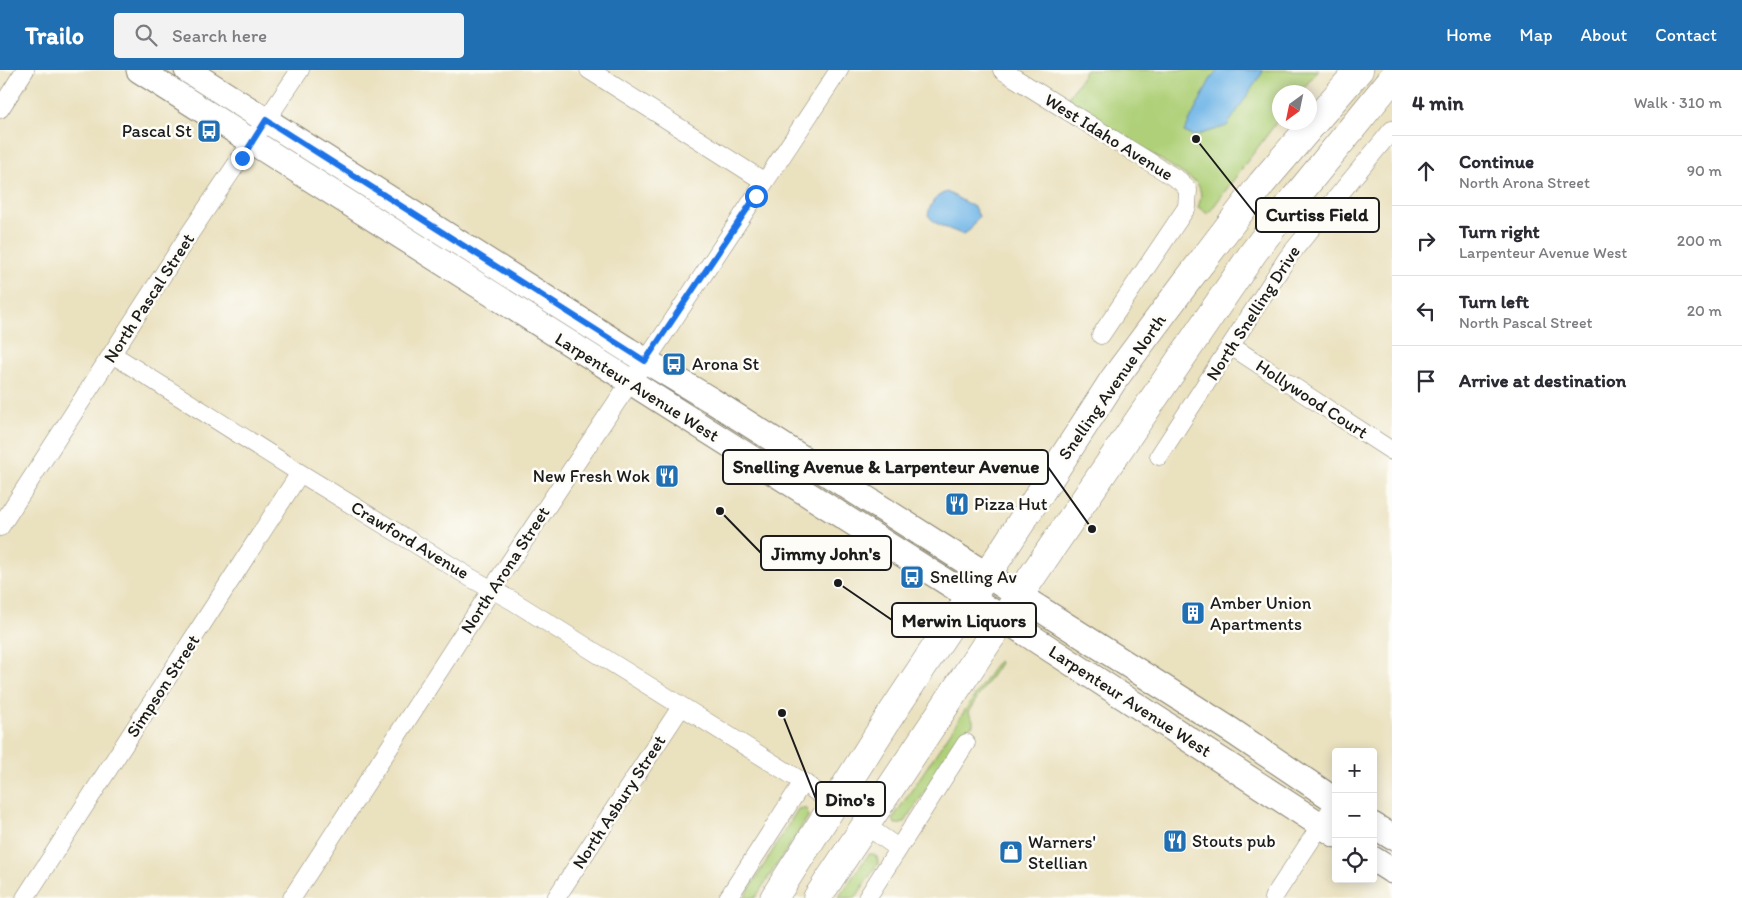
<!DOCTYPE html>
<html lang="en">
<head>
<meta charset="utf-8">
<style>
  :root { --surface:#fff; --page:#f2f2f3; --text:#2b2b33; --muted:#7c7c81; --line:#e1e1e2; --accent:#1f6fb2 }
  body { margin:0; font-family:Itim,sans-serif; background:var(--page); color:var(--text) }
  .controls { position:absolute; right:15px; bottom:15px; display:grid; overflow:hidden; border-radius:5px; box-shadow:0 2px 12px #0003 }
  .controls button { width:45px; height:45px; display:grid; place-items:center; padding:0; border:0; border-bottom:1px solid var(--line); background:var(--surface); color:var(--text); font:25px sans-serif }
  .compass { position:absolute; left:1272px; top:15px; width:45px; height:45px; border-radius:50%; background:var(--surface); box-shadow:0 2px 12px #0003; rotate:213deg }
  .stop { position:absolute; width:15px; height:15px; margin:-11px; border:4px solid #1a73e8; border-radius:50%; background:#fff }
  .stop.end { background:#1a73e8; border-color:#fff; box-shadow:0 1px 5px #0008 }
  .list { margin:0; padding:0; list-style:none }
  h2 { display:flex; justify-content:space-between; align-items:center; height:65px; margin:0; padding:0 20px; font-size:21px }
  h2 small { font-size:16px; font-weight:400; color:var(--muted) }
  .list li { display:grid; grid-template-columns:32px 1fr auto; gap:15px; align-items:center; box-sizing:border-box; height:70px; padding:0 20px; border-top:1px solid var(--line) }
  .list b { display:block; font-size:19px; white-space:nowrap }
  .list p { margin:0; font-size:16px; white-space:nowrap; color:var(--muted) }
  .list em { font-size:16px; font-style:normal; color:var(--muted) }
  .icon { flex:none; width:28px; height:28px; fill:none; stroke:currentColor; stroke-width:2; stroke-linecap:round; stroke-linejoin:round }
  .map { position:relative; flex:none; width:1392px; height:828px; overflow:hidden }
  header { display:flex; align-items:center; gap:30px; box-sizing:border-box; height:70px; padding:0 25px; background:var(--accent); color:#fff }
  header strong { font-size:24px }
  nav { display:flex; gap:28px; margin-inline-start:auto; font-size:18px }
  .search { width:350px; height:45px; background:var(--page); display:flex; align-items:center; gap:12px; box-sizing:border-box; padding:0 18px; border-radius:5px; color:var(--muted); font-size:19px }
  main { display:flex }
  aside { flex:1; background:var(--surface) }
  .map>svg:first-child { display:block }
  .green { fill:#afd078; stroke:#66764a }
  .water { fill:#70b5e7; stroke:#466882 }
  .lines { fill:none; stroke-linecap:round; stroke-linejoin:round }
  .minor-casing { stroke:#837e6e; stroke-width:19 }
  .secondary-casing { stroke:#837e6e; stroke-width:27 }
  .primary-casing { stroke:#837e6e; stroke-width:29 }
  .minor { stroke:#fff; stroke-width:18 }
  .secondary { stroke:#fff; stroke-width:25 }
  .primary { stroke:#fff; stroke-width:28 }
  .route { stroke:#1a73e8; stroke-width:6 }
  .labels { text-anchor:middle; stroke-width:5; stroke-linejoin:round; paint-order:stroke }
  .poi-label { font-size:18px; fill:#1c1c1c; stroke:#fdfcf7; text-anchor:start }
  .street-label { font-size:18px; fill:#1c1c1c; stroke:#fdfcf7 }
  .leader { fill:none; stroke:#1c1c1c; stroke-width:2 }
  .callout-dot { fill:#1c1c1c; stroke:#fdfcf7; stroke-width:2 }
  .callout { fill:#fdfcf7; stroke:#1c1c1c; stroke-width:2 }
  .callout-label { font-size:19px; text-anchor:middle; font-weight:bold; fill:#1c1c1c }
</style>
</head>
<body>
<header>
<strong>Trailo</strong>
<div class="search"><svg class="icon" aria-label="search" viewBox="0 0 24 24"><circle cx="10" cy="10" r="6"/><path d="M15 15l6 6"/></svg>Search here</div>
<nav><a>Home</a><a>Map</a><a>About</a><a>Contact</a></nav>
</header>
<main>
<div class="map">
<svg width="1392" height="828" viewBox="0 0 1392 828">
  <rect width="100%" height="100%" fill="#fdfcf7"/>
  <filter id="ink" filterUnits="userSpaceOnUse"><feTurbulence type="fractalNoise" baseFrequency=".02" numOctaves="2"/><feDisplacementMap in="SourceGraphic" scale="10" xChannelSelector="R" yChannelSelector="G"/><feConvolveMatrix kernelMatrix="1 2 1 2 8 2 1 2 1" color-interpolation-filters="sRGB"/></filter>
  <filter id="wash" filterUnits="userSpaceOnUse"><feTurbulence type="fractalNoise" baseFrequency=".0096" numOctaves="4" result="noise"/><feDisplacementMap in="SourceGraphic" scale="20" xChannelSelector="R" yChannelSelector="G"/><feGaussianBlur stdDeviation="1.12" result="paint"/><feColorMatrix in="noise" values="0 0 0 0 0 0 0 0 0 0 0 0 0 0 0 0 0 1.4 0 .05"/><feComposite in="paint" operator="in"/></filter>
  <g filter="url(#wash)">
    <rect width="100%" height="100%" fill="#eae1bf"/>
    <!-- green -->
    <path class="green" d="M1086 0H1319L1300 22H1280L1279 49 1208 144 1198 137C1202 128 1202 120 1196 112L1067 30Z
      M998 591 1000 593 968 642 973 650V655L965 660 905 752 901 754H895L893 748Z
      M804 738 807 740 808 747 755 828H744L798 739Z
      M869 784H873L877 787 878 793 856 827 855 828H838Z"/>
    <!-- water -->
    <path class="water" d="M1218 0H1264L1227 56 1194 66 1184 62 1210 10Z
      M947 122 974 137 979 146 971 159 963 165C950 158 936 157 928 145 930 133 936 125 947 122Z"/>
  </g>
  <g filter="url(#ink)">
    <g class="lines">
      <!-- minor casing -->
      <g class="minor-casing">
        <path id="minor" d="M589 0 765 112
          M1002 0 1180 111 1188 120 1187 137 1101 265
          M0 39 25 0
          M1231 276 1392 381
          M112 284 300 403 471 508 513 531 803 712 834 735
          M1159 386 1288 187 1392 60
          M0 457 188 166 300 0
          M865 755 898 778
          M25 828 300 403
          M292 828 492 519 620 327 656 276 839 0
          M556 828 681 637
          M728 828 803 712
          M867 828 966 673
          M1273 828 1336 732"/>
      </g>
      <!-- secondary casing -->
      <g class="secondary-casing">
        <path id="secondary" d="M139 0 970 527 1336 765
          M187 0 628 280 711 330 960 488 1232 661 1336 731
          M1373 755 1392 767
          M1373 789 1392 801"/>
      </g>
      <!-- primary casing -->
      <g class="primary-casing">
        <path id="primary" d="M774 828 888 649 951 554 987 505 1114 309 1184 215 1262 113 1359 0
          M817 828 1003 549 1253 183 1292 132 1392 9"/>
      </g>
      <!-- minor -->
      <use href="#minor" class="minor"/>
      <!-- secondary -->
      <use href="#secondary" class="secondary"/>
      <!-- primary -->
      <use href="#primary" class="primary"/>
    </g>
  </g>
  <g class="lines" filter="url(#ink)">
    <!-- route -->
    <path class="route" d="M242 88 266 50 645 291 756 126"/>
  </g>
  <!-- icons -->
  <defs>
    <g id="bus-square" transform="scale(1.25)"><rect x="-9" y="-9" width="18" height="18" rx="4" fill="#1f6fb2" stroke="#fdfcf7"/><path d="M-5-6H5V4H4V6H2V4H-2V6H-4V4H-5ZM-3.5-4V0h7V-4ZM-3.5 1.2v1.5H-2V1.2ZM2 1.2v1.5H3.5V1.2Z" fill="#fff"/></g>
    <g id="restaurant-square" transform="scale(1.25)"><rect x="-9" y="-9" width="18" height="18" rx="4" fill="#1f6fb2" stroke="#fdfcf7"/><path d="M-5-6h1v4h1v-4h1v4h1v-4h1v5L-1.5 .5V6h-2V.5L-5-1ZM5-6V6H3V1.5H1.5Q1.5-4 5-6Z" fill="#fff"/></g>
    <g id="building-square" transform="scale(1.25)"><rect x="-9" y="-9" width="18" height="18" rx="4" fill="#1f6fb2" stroke="#fdfcf7"/><path d="M-4-6H4V6H1V3H-1V6H-4ZM-2.5-4.3h1.7v1.8h-1.7ZM.8-4.3h1.7v1.8H.8ZM-2.5-1h1.7V.8h-1.7ZM.8-1h1.7V.8H.8Z" fill="#fff"/></g>
    <g id="shop-square" transform="scale(1.25)"><rect x="-9" y="-9" width="18" height="18" rx="4" fill="#1f6fb2" stroke="#fdfcf7"/><path d="M-5-2.5h2.3a2.7 3.5 0 0 1 5.4 0H5L5.5 6h-11ZM-1.5-2.5h3a1.5 2.3 0 0 0-3 0Z" fill="#fff"/></g>
  </defs>
  <g fill-rule="evenodd">
    <use href="#bus-square" x="209" y="61"/>
    <use href="#bus-square" x="674" y="294"/>
    <use href="#restaurant-square" x="667" y="406"/>
    <use href="#restaurant-square" x="957" y="434"/>
    <use href="#bus-square" x="912" y="507"/>
    <use href="#building-square" x="1193" y="543"/>
    <use href="#restaurant-square" x="1175" y="771"/>
    <use href="#shop-square" x="1011" y="782"/>
  </g>
  <g class="labels">
    <!-- poi labels -->
    <g class="poi-label">
      <text x="192" y="67" text-anchor="end">Pascal St</text>
      <text x="692" y="300">Arona St</text>
      <text x="650" y="412" text-anchor="end">New Fresh Wok</text>
      <text x="974" y="440">Pizza Hut</text>
      <text x="930" y="513">Snelling Av</text>
      <text x="1210" y="539">Amber Union<tspan x="1210" dy="21">Apartments</tspan></text>
      <text x="1192" y="777">Stouts pub</text>
      <text x="1028" y="778">Warners'<tspan x="1028" dy="21">Stellian</tspan></text>
    </g>
    <!-- street labels -->
    <g class="street-label">
      <text transform="translate(1109 67) rotate(32)" y="6">West Idaho Avenue</text>
      <text transform="translate(149 228) rotate(-57)" y="6">North Pascal Street</text>
      <text transform="translate(1253 243) rotate(-57)" y="6">North Snelling Drive</text>
      <text transform="translate(637 317) rotate(32)" y="6">Larpenteur Avenue West</text>
      <text transform="translate(1112 317) rotate(-55)" y="6">Snelling Avenue North</text>
      <text transform="translate(1312 329) rotate(33)" y="6">Hollywood Court</text>
      <text transform="translate(410 470) rotate(31)" y="6">Crawford Avenue</text>
      <text transform="translate(505 500) rotate(-57)" y="6">North Arona Street</text>
      <text transform="translate(163 616) rotate(-57)" y="6">Simpson Street</text>
      <text transform="translate(1130 631) rotate(33)" y="6">Larpenteur Avenue West</text>
      <text transform="translate(619 732) rotate(-57)" y="6">North Asbury Street</text>
    </g>
  </g>
  <!-- callouts -->
  <path class="leader" d="M1196 69L1256 145M1092 459L1048 397M720 441L761 483M838 513L892 550M782 643L816 729"/>
  <g class="callout-dot">
    <circle cx="1196" cy="69" r="5"/>
    <circle cx="1092" cy="459" r="5"/>
    <circle cx="720" cy="441" r="5"/>
    <circle cx="838" cy="513" r="5"/>
    <circle cx="782" cy="643" r="5"/>
  </g>
  <g class="callout">
    <rect x="1256" y="128" width="123" height="34" rx="5"/>
    <rect x="723" y="380" width="325" height="34" rx="5"/>
    <rect x="761" y="466" width="130" height="34" rx="5"/>
    <rect x="892" y="533" width="144" height="34" rx="5"/>
    <rect x="816" y="712" width="69" height="34" rx="5"/>
  </g>
  <g class="callout-label">
    <text x="1317" y="151">Curtiss Field</text>
    <text x="886" y="403">Snelling Avenue &amp; Larpenteur Avenue</text>
    <text x="826" y="490">Jimmy John's</text>
    <text x="964" y="557">Merwin Liquors</text>
    <text x="850" y="736">Dino's</text>
  </g>
</svg>
<div class="controls">
<button>+</button>
<button>−</button>
<button><svg class="icon" aria-label="locate" viewBox="0 0 24 24"><circle cx="12" cy="12" r="6"/><path d="M12 2v4M12 18v4M2 12h4M18 12h4"/></svg></button>
</div>
<svg class="compass" viewBox="-18 -18 36 36"><path d="M0-13l5 13h-10z" fill="#e53935"/><path d="M0 13l5-13h-10z" fill="#7c7c81"/></svg>
<div class="stop" style="left:756px;top:126px"></div>
<div class="stop end" style="left:242px;top:88px"></div>
</div>
<aside>
<h2>4 min<small>Walk · 310 m</small></h2>
<ul class="list">
<li><svg class="icon" aria-label="ahead" viewBox="0 0 24 24"><path d="M12 20V5M6 11l6-6 6 6"/></svg><div><b>Continue</b><p>North Arona Street</p></div><em>90 m</em></li>
<li><svg class="icon" aria-label="right" viewBox="0 0 24 24"><path d="M7 20v-9h11M14 6l5 5-5 5"/></svg><div><b>Turn right</b><p>Larpenteur Avenue West</p></div><em>200 m</em></li>
<li><svg class="icon" aria-label="left" viewBox="0 0 24 24"><path d="M17 20v-9H6M10 6l-5 5 5 5"/></svg><div><b>Turn left</b><p>North Pascal Street</p></div><em>20 m</em></li>
<li><svg class="icon" aria-label="arrive" viewBox="0 0 24 24"><path d="M6 21V4h12l-3 4 3 4H6"/></svg><div><b>Arrive at destination</b></div></li>
</ul>
</aside>
</main>
</body>
</html>
